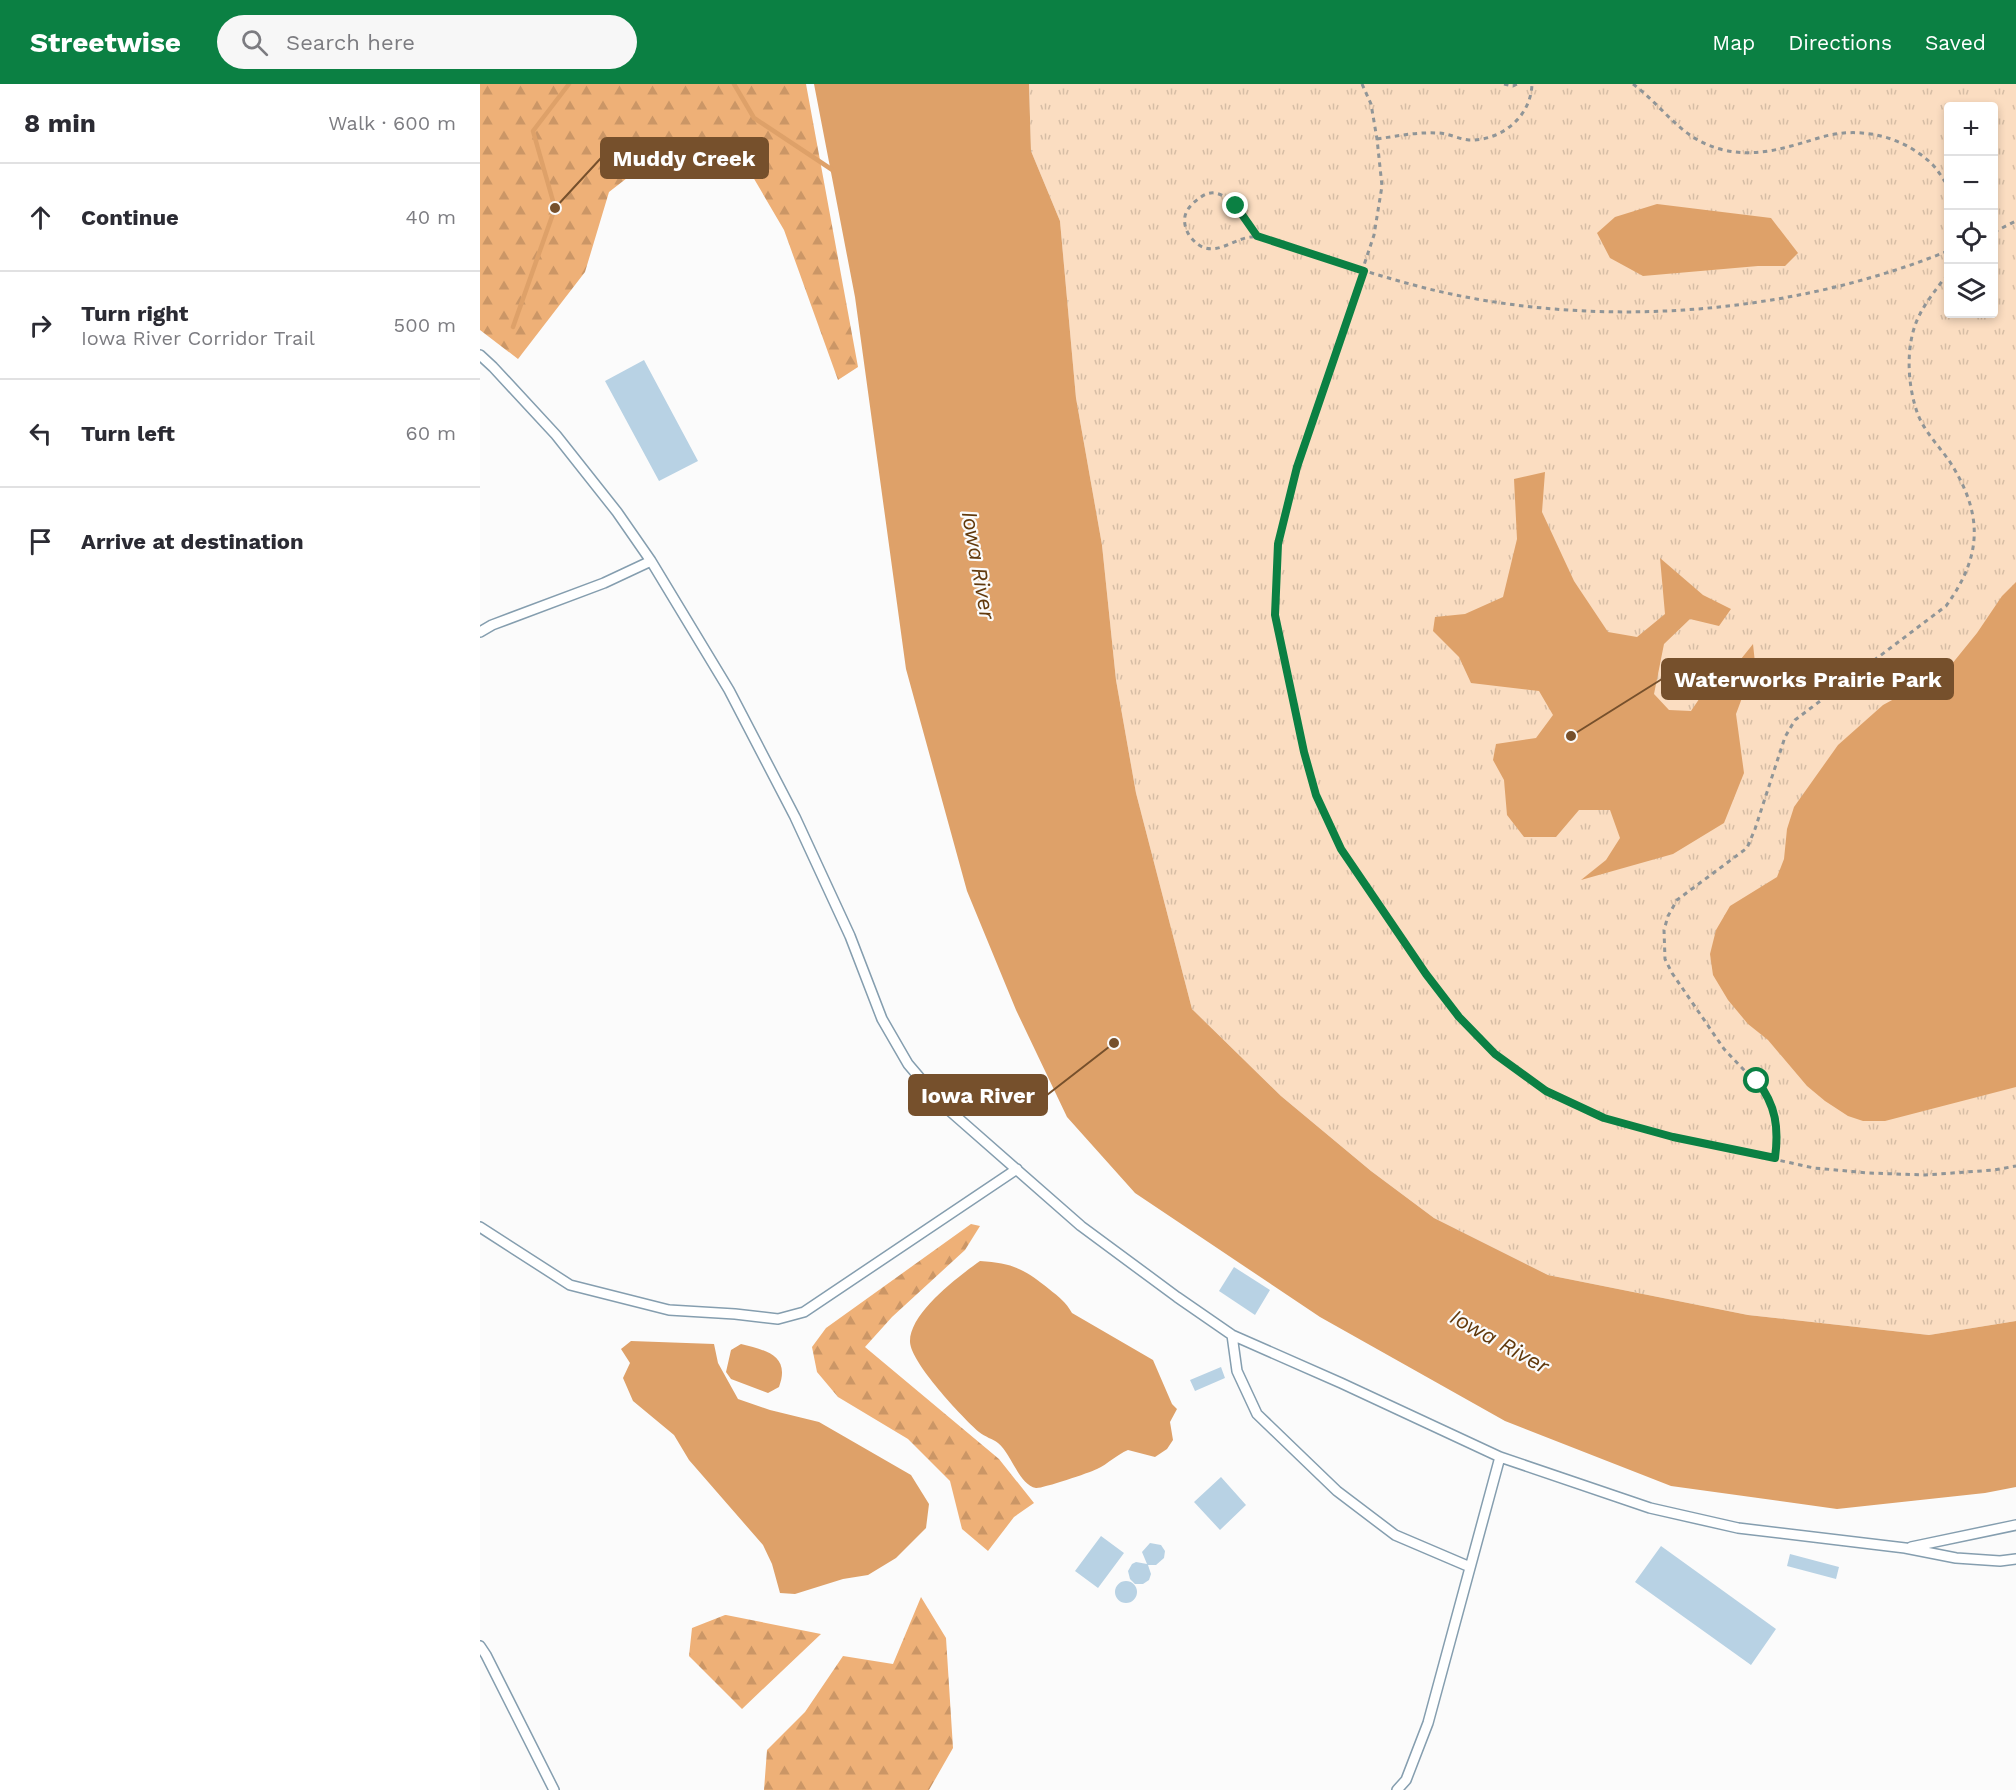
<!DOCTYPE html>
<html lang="en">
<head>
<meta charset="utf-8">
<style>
  :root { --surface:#fff; --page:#f7f7f7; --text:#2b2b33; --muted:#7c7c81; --line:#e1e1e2; --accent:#0b8043 }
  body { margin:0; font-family:"Work Sans",sans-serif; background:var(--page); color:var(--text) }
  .controls { position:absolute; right:18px; top:18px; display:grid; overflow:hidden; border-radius:6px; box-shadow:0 3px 9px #0003 }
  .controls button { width:54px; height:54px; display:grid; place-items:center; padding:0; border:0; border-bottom:2px solid var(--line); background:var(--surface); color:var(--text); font:30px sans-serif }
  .stop { position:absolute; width:18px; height:18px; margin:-14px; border:4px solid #0b8043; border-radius:50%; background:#fff }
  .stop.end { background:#0b8043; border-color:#fff; box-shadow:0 2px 6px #0008 }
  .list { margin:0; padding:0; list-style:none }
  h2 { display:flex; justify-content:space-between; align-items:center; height:78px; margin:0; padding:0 24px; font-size:26px }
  h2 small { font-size:20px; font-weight:400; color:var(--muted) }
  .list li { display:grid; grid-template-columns:39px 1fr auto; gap:18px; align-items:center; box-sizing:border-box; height:108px; padding:0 24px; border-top:2px solid var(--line) }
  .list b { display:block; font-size:22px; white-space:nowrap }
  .list p { margin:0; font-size:20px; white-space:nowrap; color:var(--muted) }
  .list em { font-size:20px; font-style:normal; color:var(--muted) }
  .icon { flex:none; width:33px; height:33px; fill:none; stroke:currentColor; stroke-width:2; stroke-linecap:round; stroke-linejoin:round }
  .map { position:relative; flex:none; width:1536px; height:1706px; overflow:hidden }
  header { display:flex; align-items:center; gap:36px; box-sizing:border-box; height:84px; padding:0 30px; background:var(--accent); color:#fff }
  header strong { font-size:28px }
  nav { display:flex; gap:33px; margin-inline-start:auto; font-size:21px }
  .search { width:420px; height:54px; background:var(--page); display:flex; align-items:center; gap:15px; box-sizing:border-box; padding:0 21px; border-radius:33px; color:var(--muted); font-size:22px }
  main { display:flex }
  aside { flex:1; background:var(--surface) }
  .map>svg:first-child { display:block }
  .forest { fill:url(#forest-firs) }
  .park { fill:url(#park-tufts); fill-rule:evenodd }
  .water { fill:#dea169 }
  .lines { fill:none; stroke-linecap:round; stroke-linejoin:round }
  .stream { stroke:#dea169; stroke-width:4.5 }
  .building { fill:#b8d2e4 }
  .service-casing { stroke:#859eaf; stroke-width:12 }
  .path { stroke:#909597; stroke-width:3; stroke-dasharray:4.5 4.5; stroke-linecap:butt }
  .service { stroke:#fff; stroke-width:9 }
  .route { stroke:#0b8043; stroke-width:8 }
  .labels { text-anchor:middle; stroke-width:4.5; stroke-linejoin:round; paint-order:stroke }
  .water-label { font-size:22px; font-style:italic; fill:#61390c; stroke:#fbfbfb }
  .leader { fill:none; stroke:#76502c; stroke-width:2 }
  .callout-dot { fill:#76502c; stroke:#fbfbfb; stroke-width:2 }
  .callout { fill:#76502c; stroke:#76502c; stroke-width:2 }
  .callout-label { font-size:22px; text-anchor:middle; font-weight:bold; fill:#fff }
</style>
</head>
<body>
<header>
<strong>Streetwise</strong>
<div class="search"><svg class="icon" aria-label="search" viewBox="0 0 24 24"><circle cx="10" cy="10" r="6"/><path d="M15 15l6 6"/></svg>Search here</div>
<nav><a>Map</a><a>Directions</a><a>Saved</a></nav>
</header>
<main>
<aside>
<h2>8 min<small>Walk · 600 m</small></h2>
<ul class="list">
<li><svg class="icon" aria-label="ahead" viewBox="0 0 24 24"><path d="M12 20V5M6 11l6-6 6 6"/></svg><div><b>Continue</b></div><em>40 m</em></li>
<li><svg class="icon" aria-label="right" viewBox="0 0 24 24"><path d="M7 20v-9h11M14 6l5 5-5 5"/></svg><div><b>Turn right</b><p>Iowa River Corridor Trail</p></div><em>500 m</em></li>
<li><svg class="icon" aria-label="left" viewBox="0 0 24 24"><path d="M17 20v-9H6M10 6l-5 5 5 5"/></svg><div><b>Turn left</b></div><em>60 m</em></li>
<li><svg class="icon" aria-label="arrive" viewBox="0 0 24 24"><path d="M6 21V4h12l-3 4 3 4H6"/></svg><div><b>Arrive at destination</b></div></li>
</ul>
</aside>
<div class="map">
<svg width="1536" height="1706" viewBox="0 0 1536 1706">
  <defs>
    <pattern id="forest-firs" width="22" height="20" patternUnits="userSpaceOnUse" patternTransform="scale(1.5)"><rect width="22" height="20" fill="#eeb077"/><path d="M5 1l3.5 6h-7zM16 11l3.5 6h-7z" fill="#cb9666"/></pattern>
    <pattern id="park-tufts" width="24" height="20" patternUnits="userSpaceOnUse" patternTransform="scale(1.5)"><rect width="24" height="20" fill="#fbddc1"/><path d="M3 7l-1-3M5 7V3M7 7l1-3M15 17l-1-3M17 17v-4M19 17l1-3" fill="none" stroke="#d6bda5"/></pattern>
  </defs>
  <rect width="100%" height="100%" fill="#fbfbfb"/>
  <!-- forest -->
  <path class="forest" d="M0 0H326L378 283 358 296 304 146 256 64 196 56 129 108 105 188 38 275 0 246Z
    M491 1140 500 1142 485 1166 412 1233 385 1263 519 1375 554 1419 534 1433 508 1467 482 1445 470 1397 428 1355 358 1313 337 1288 332 1263 346 1244Z
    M441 1513 466 1554 473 1664 449 1706H284L287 1666 325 1628 363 1572 413 1580Z
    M245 1531H246L341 1550 262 1625 209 1572 212 1544Z"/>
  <!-- park -->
  <path class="park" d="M549 0H1536V1237L1449 1251 1268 1231 1068 1191 954 1134 891 1087 801 1012 712 925 656 709 636 596 622 461 596 314 580 137 551 67ZM1468 22H1514V230H1468Z"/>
  <!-- water -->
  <path class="water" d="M334 0H549L551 67 580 137 596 314 622 461 636 596 656 709 712 925 801 1012 891 1087 954 1134 1068 1191 1268 1231 1449 1251 1536 1237V1403L1505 1409 1357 1425 1191 1402 1025 1337 840 1233 655 1109 587 1033 536 926 487 807 426 585 375 213Z
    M1177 120 1291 134 1318 169 1305 182H1278L1163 192 1130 174 1117 149 1135 133Z
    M1065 388 1062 428 1094 497 1128 548 1157 553 1185 530 1180 474 1223 511 1251 525 1239 542 1210 535 1184 560 1174 610 1189 626 1211 627 1232 596 1257 580 1273 560 1275 579 1256 630 1264 689 1244 739 1193 770 1101 796 1126 776 1140 754 1130 726H1099L1076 753H1044L1027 731 1024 696 1013 676 1016 660 1056 654 1073 631 1059 607 991 599 979 573 953 547 955 533 985 530 1023 513 1037 455 1034 395Z
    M1536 498V1003L1405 1037H1383L1368 1032 1345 1017 1327 1002 1288 956 1268 940 1248 916 1233 891 1230 870 1236 846 1250 822 1297 793 1304 775 1307 745 1314 723 1358 661 1403 621 1467 586 1497 549 1522 512Z
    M500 1177C533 1179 544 1185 569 1205 579 1213 586 1218 592 1229L673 1276 692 1320 697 1325 690 1338 693 1356 687 1365 675 1373 648 1366C636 1371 628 1380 617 1385 609 1389 561 1405 556 1404 539 1401 531 1369 518 1359 513 1355 505 1353 499 1348 482 1333 431 1279 430 1258 429 1229 479 1192 500 1177Z
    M151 1257 234 1260 238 1279 258 1315 290 1326 339 1338 431 1391 449 1420 446 1444 416 1474 388 1491 363 1495 315 1510 300 1509 292 1480 283 1461 209 1376 194 1351 153 1317 143 1294 150 1279 141 1265Z
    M261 1260C285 1266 311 1271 299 1303L288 1309 251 1295 246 1288 251 1266Z"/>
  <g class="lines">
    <!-- stream -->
    <path class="stream" d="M254 0 274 34 354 87
      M33 243 75 124 53 47 89 0"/>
  </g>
  <!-- building -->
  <path class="building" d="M164 276 218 377 179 397 125 297Z
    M754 1183 790 1206 775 1231 739 1207Z
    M741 1283 745 1294 715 1307 710 1296Z
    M741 1393 766 1421 740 1446 714 1418Z
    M621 1452 644 1469 618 1504 595 1487Z
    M670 1459 681 1461 685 1467 684 1474 676 1481H668L671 1490 669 1496 663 1500H655L650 1495 648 1487 652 1480 656 1478 667 1480 662 1468Z
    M1181 1462 1296 1545 1271 1581 1155 1498Z
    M1310 1470 1359 1483 1356 1495 1307 1482Z
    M635 1508a11 11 0 1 1 22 0a11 11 0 1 1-22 0Z"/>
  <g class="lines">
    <!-- service casing -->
    <g class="service-casing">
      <path id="service" d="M0 271 13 283 76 351 137 428 171 477 249 606 315 733 370 852 402 935 428 980 462 1020 601 1142 697 1213 752 1251 861 1299 1020 1373 1170 1424 1258 1444 1425 1464 1476 1474 1520 1477 1536 1475
        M0 548 12 541 124 499 171 477
        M0 1143 90 1201 189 1226 255 1230 298 1235 324 1228 537 1085
        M752 1251 757 1287 777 1330 857 1407 915 1451 990 1483
        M1431 1463 1536 1441
        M0 1562 6 1571 74 1706
        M917 1706 926 1696 948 1639 1020 1373"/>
    </g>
    <!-- path -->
    <path class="path" d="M882 0 891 20 897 55 902 102 894 151 817 383 798 460 795 531 824 668 836 712 861 765 946 890 979 933 1015 970 1066 1007 1124 1034 1193 1053 1334 1084 1389 1089 1445 1091 1514 1086 1536 1082
      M1024 0 1033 2 1037 0
      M1153 0C1185 24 1202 57 1244 66 1278 74 1308 63 1342 53 1380 42 1423 52 1452 80 1458 86 1463 95 1468 102
      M897 55C917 52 937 48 957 49 968 49 978 55 989 56 1021 57 1051 33 1052 0
      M1514 148 1536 137
      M777 152C766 136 744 96 721 113 715 117 709 122 706 129 703 136 705 144 709 151 732 183 754 149 779 153 796 156 815 164 831 170 869 182 906 194 945 204 1113 246 1307 232 1468 167
      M1295 1074 1298 1055 1294 1025 1287 1010 1244 965 1192 889 1185 875 1184 846 1188 832 1197 816 1267 764 1275 745 1305 653 1315 636 1466 522C1503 471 1503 430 1470 378 1459 362 1443 346 1437 328 1427 299 1425 258 1440 230 1446 218 1455 207 1463 196L1468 192"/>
    <!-- service -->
    <use href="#service" class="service"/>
  </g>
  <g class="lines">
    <!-- route -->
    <path class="route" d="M756 122 777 152 884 187 817 383 798 460 795 531 824 668 836 711 861 765 946 890 979 933 1015 970 1066 1007 1124 1034 1193 1053 1295 1074C1299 1044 1296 1021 1277 997"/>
  </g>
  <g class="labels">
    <!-- water labels -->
    <g class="water-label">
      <text transform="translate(499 481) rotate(80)" y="8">Iowa River</text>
      <text transform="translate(1020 1257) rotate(29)" y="8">Iowa River</text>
    </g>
  </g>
  <!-- callouts -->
  <path class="leader" d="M75 124L121 74M1091 652L1182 595M634 959L567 1011"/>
  <g class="callout-dot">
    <circle cx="75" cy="124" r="6"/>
    <circle cx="1091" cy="652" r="6"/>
    <circle cx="634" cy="959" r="6"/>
  </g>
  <g class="callout">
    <rect x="121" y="54" width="167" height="40" rx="6"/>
    <rect x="1182" y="575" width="291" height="40" rx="6"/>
    <rect x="429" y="991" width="138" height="40" rx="6"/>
  </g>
  <g class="callout-label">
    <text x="204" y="82">Muddy Creek</text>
    <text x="1328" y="603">Waterworks Prairie Park</text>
    <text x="498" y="1019">Iowa River</text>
  </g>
</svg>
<div class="controls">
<button>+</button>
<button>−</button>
<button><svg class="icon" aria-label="locate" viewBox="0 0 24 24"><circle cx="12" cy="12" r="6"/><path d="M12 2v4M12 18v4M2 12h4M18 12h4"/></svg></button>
<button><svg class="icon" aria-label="layers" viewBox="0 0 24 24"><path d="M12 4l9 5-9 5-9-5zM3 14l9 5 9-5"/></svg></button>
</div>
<div class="stop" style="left:1277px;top:997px"></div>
<div class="stop end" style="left:756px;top:122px"></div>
</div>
</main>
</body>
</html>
